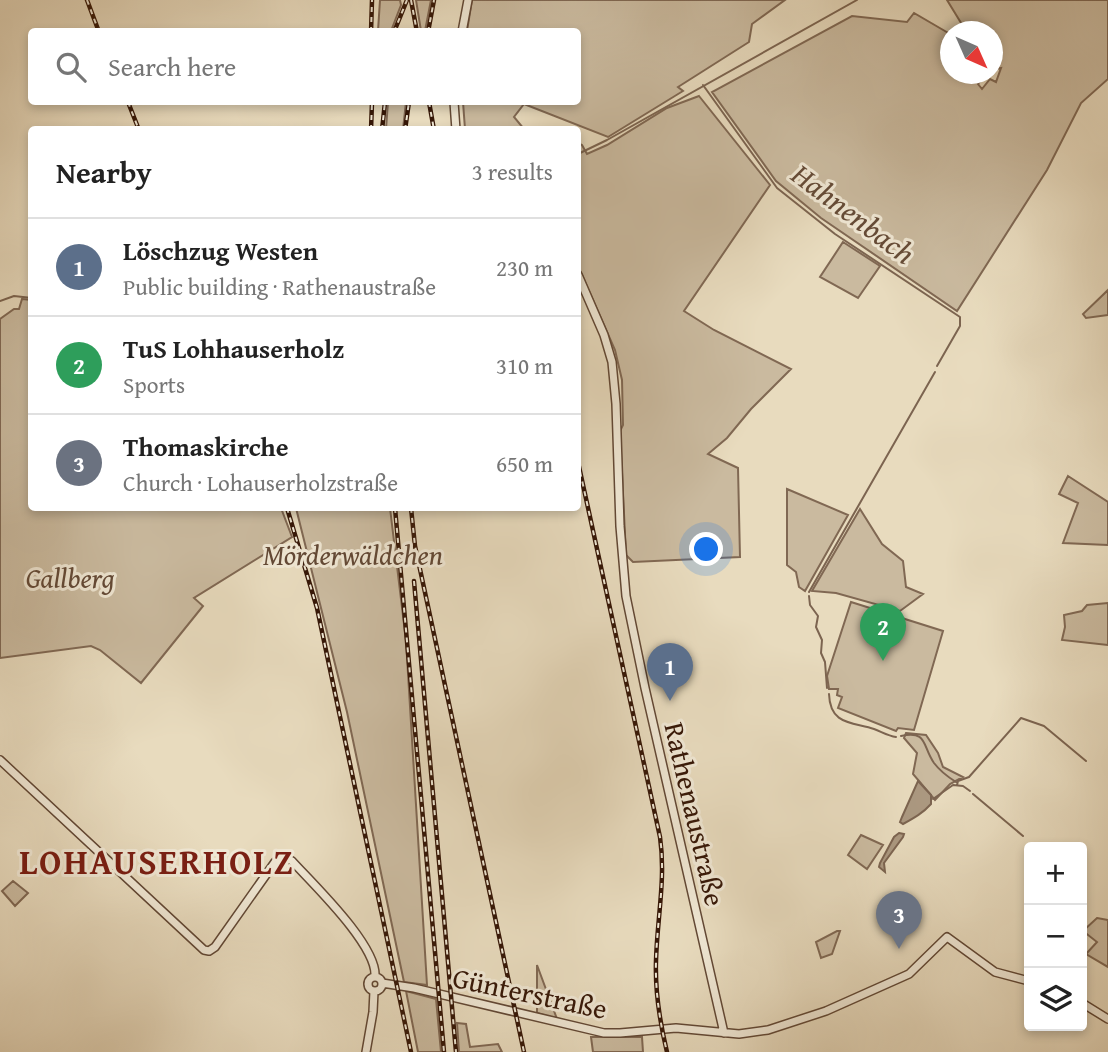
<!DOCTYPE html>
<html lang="en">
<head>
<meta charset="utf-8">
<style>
  :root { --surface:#fff; --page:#f6f6f6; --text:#222; --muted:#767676; --line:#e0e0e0; --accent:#2563eb }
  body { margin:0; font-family:"Gentium Book Plus",serif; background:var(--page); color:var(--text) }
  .controls { position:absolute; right:21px; bottom:21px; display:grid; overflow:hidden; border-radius:7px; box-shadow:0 4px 10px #0003 }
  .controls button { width:63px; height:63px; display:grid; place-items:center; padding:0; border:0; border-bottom:2px solid var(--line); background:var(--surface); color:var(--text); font:35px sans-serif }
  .compass { position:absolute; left:940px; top:21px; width:63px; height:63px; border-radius:50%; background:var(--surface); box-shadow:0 4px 10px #0003; rotate:135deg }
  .you { position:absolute; left:707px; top:550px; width:24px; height:24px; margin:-18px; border:5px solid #fff; border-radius:50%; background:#1a73e8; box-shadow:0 0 0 10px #1a73e833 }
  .badge { display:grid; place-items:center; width:46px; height:46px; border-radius:50%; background:var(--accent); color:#fff; font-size:23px; font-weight:700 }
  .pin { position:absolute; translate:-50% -58px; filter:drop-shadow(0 2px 4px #0008) }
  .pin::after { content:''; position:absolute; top:37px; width:24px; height:21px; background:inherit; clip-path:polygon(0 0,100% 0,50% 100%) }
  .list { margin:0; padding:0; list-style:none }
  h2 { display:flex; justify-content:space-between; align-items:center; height:91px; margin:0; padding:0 28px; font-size:30px }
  h2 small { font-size:23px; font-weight:400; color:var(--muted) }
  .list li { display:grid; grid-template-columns:46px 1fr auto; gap:21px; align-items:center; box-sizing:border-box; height:98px; padding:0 28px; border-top:2px solid var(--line) }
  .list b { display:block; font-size:26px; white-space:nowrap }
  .list p { margin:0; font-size:23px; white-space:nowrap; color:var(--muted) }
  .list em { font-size:23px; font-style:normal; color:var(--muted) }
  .icon { flex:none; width:38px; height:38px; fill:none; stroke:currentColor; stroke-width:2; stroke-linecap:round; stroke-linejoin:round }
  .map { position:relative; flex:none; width:1108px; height:1052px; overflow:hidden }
  .search { position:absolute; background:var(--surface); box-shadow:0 4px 10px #0003; left:28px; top:28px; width:553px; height:77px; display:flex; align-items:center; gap:18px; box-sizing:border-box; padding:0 24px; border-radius:7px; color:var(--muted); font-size:26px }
  .panel { position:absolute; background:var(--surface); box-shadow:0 4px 10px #0003; left:28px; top:126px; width:553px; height:385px; border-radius:7px }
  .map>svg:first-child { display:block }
  .green { fill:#caba9f; stroke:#806853; stroke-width:2 }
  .water { fill:#ab9880; stroke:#7c6450; stroke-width:2 }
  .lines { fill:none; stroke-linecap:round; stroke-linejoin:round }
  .stream { stroke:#7c6450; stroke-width:2 }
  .minor-casing { stroke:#624835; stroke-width:10 }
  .minor { stroke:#f0e8d5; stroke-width:7 }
  .rail-casing { stroke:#361707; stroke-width:4.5 }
  .rail { stroke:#f0e8d5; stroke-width:2; stroke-dasharray:5; stroke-linecap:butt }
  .labels { text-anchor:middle; stroke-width:6; stroke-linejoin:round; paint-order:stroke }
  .park-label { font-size:28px; font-style:italic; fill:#624835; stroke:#f0e8d5 }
  .street-label { font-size:28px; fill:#361707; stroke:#f0e8d5 }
  .water-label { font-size:30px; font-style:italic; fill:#654b37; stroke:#f0e8d5 }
  .district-label { font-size:35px; font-weight:bold; letter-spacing:2px; fill:#7a1f14; stroke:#f0e8d5 }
</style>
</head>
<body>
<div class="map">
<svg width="1108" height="1052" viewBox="0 0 1108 1052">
  <rect width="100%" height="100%" fill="#e8dbbe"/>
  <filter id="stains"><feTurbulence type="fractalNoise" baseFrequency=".00286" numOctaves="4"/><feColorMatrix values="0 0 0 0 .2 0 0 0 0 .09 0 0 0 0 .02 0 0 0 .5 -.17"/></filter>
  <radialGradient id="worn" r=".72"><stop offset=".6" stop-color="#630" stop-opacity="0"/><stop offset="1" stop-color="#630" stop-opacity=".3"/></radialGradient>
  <!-- green -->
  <path class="green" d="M380 0H400L401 5 391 31H378Z
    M416 0H431L425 31H421Z
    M472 0H785L752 24 749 42 678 87 683 91 608 137 524 104 514 117 524 129H465L463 102H578V32L467 31Z
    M947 0H1108V79L1081 103 1047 170 957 311 821 218 776 181 712 92 852 16 907 22 914 13 950 34V74H986L978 84 982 89 990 79 996 82 1001 68 995 69 993 67 992 32 966 31Z
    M699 96 770 185 684 311 714 330 791 369 751 409 727 438 708 454 738 468 740 557 633 562 626 555 620 431 623 425 622 380 615 350 578 266V143L582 145 587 154 607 145 667 108Z
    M388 102H406L403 129H386Z
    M843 242 880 266 858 298 820 277Z
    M1108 290V315L1086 318 1083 314Z
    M22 299 32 300V508H281L292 537 194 598 203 606 141 683 100 650 91 646 0 658V319L14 309H19Z
    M1068 476 1108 502V545L1063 543 1078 503 1059 494Z
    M787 489 848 515 805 591 799 587 796 572 787 565Z
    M296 508H390L406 641 427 985 404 982 347 712Z
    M860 509 882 544 903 561 906 587 923 594 900 611 836 593 812 591Z
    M851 602 943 631 914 730 898 728 896 731 838 708 842 697 837 695 838 689H829L827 676Z
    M1108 603V645L1062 640 1065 627 1064 615 1082 611 1087 605Z
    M906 733 926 735 938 753 943 767 963 777 950 784 935 800 913 774 917 753 904 738Z
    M861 835 883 845 867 869 848 855Z
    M13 881 28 893 15 906 2 891Z
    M1097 918 1108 920V967L1086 954 1097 942 1083 931Z
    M837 931H840L832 954 821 958 816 942Z
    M537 965 557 1019 537 1013Z
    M406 991 436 999 441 1052H418Z
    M457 1023 466 1024 470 1047 498 1044 502 1052H459Z
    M591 1037H642L643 1052H593Z"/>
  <!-- water -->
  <path class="water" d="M918 781 931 795V804C923 813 914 818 903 824L900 822 902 817Z
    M899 833 904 834 903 837 884 863 885 872 879 867 880 863 894 837Z"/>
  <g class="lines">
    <!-- stream -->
    <path class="stream" d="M703 85 777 188 835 234 960 317V326L937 366
      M578 154 607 140 857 0
      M0 301 14 296 32 298
      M809 592 935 372
      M809 596 810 605 818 616 816 627 822 640 821 653 825 662 827 688
      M829 694C830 725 852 722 874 729 882 732 888 736 896 737
      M901 736C928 730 922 746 934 763 940 771 948 777 956 782
      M957 785 958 781 969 777 1021 718 1044 726 1086 761
      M973 794 1023 836
      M933 799 953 785 963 786 970 791"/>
    <!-- minor casing -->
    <g class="minor-casing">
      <path id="minor" d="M462 32 468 0
        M454 102 456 130
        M578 275 604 335 612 362 616 404 620 526 626 596 645 688 724 1033
        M0 760 204 950 209 951 215 947 275 862 285 857 292 861C313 884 378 946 375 977
        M368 984a7 7 0 1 1 14 0a7 7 0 1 1-14 0Z
        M382 983 414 988 604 1033H620L676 1028 739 1034 768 1030 826 1011 909 974 947 937 995 972 1029 981
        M1082 1003 1108 1019
        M366 1052 373 1012 374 991"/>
    </g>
    <!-- minor -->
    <use href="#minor" class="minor"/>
    <!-- rail casing -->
    <g class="rail-casing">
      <path id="rail" d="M87 0 99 32
        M411 0 417 32
        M371 32 372 0
        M394 32 407 0
        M428 32 434 0
        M128 102 139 130
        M429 102 434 130
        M371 130 372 102
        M382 130 385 102
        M405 130 409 102
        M578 462 660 837C666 879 657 919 656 961 655 991 660 1023 667 1052
        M287 508 317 608 411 1052
        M395 508 444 1052
        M411 508 415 546 524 1052
        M414 581 456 1052"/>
    </g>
    <!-- rail -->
    <use href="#rail" class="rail"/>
  </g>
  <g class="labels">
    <!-- park labels -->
    <g class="park-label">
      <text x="353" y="565">Mörderwäldchen</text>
      <text x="70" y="588">Gallberg</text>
    </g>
    <!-- street labels -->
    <g class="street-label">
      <text transform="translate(695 814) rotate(77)" y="10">Rathenaustraße</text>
      <text transform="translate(530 993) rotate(12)" y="10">Günterstraße</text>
    </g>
    <!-- water labels -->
    <g class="water-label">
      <text transform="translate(853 214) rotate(37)" y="10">Hahnenbach</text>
    </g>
    <!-- district labels -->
    <g class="district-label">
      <text x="157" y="874">LOHAUSERHOLZ</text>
    </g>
  </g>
  <rect width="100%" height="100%" filter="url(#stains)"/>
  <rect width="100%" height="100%" fill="url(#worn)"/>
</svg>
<div class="controls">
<button>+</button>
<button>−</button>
<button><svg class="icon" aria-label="layers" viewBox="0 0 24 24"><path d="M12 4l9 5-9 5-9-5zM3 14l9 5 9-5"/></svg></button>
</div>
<svg class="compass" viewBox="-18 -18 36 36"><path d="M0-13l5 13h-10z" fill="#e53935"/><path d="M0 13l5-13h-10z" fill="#767676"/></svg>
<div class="you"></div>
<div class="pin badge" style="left:670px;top:701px;background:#5c6f8a">1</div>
<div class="pin badge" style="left:883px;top:661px;background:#2e9e5b">2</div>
<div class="pin badge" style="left:899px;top:949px;background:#6b7280">3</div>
<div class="search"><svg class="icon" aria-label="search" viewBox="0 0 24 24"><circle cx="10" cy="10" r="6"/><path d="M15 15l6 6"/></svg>Search here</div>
<section class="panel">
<h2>Nearby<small>3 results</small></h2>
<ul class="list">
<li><span class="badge" style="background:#5c6f8a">1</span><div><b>Löschzug Westen</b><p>Public building · Rathenaustraße</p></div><em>230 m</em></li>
<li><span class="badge" style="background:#2e9e5b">2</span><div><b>TuS Lohhauserholz</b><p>Sports</p></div><em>310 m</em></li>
<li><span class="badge" style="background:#6b7280">3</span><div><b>Thomaskirche</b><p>Church · Lohauserholzstraße</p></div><em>650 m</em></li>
</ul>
</section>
</div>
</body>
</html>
